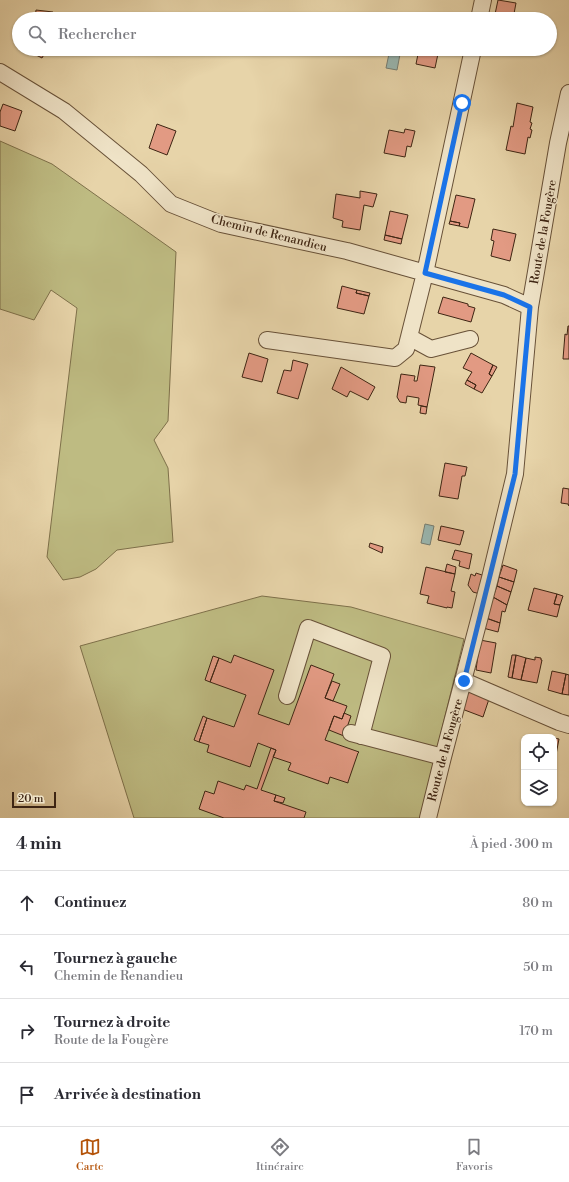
<!DOCTYPE html>
<html lang="fr">
<head>
<meta charset="utf-8">
<style>
  :root { --surface:#fff; --page:#f2f2f3; --text:#2b2b33; --muted:#7c7c81; --line:#e1e1e2; --accent:#b45309 }
  body { margin:0; font-family:"Libre Bodoni",serif; background:var(--page); color:var(--text) }
  .controls { position:absolute; right:12px; bottom:12px; display:grid; overflow:hidden; border-radius:8px; box-shadow:0 1px 3px #0004 }
  .controls button { width:36px; height:36px; display:grid; place-items:center; padding:0; border:0; border-bottom:1px solid var(--line); background:var(--surface); color:var(--text); font:20px sans-serif }
  .scale { position:absolute; left:12px; bottom:10px; width:44px; box-sizing:border-box; padding-left:4px; border:2px solid #3e2513; border-top:0; font-size:11px; line-height:14px; white-space:nowrap; color:#3e2513; -webkit-text-stroke:3px #efe3c7; paint-order:stroke }
  .stop { position:absolute; width:12px; height:12px; margin:-9px; border:3px solid #1a73e8; border-radius:50%; background:#fff }
  .stop.end { background:#1a73e8; border-color:#fff; box-shadow:0 1px 4px #0008 }
  .list { margin:0; padding:0; list-style:none }
  h2 { display:flex; justify-content:space-between; align-items:center; height:52px; margin:0; padding:0 16px; font-size:17px }
  h2 small { font-size:13px; font-weight:400; color:var(--muted) }
  .list li { display:grid; grid-template-columns:26px 1fr auto; gap:12px; align-items:center; box-sizing:border-box; height:64px; padding:0 16px; border-top:1px solid var(--line) }
  .list b { display:block; font-size:15px; white-space:nowrap }
  .list p { margin:0; font-size:13px; white-space:nowrap; color:var(--muted) }
  .list em { font-size:13px; font-style:normal; color:var(--muted) }
  .icon { flex:none; width:22px; height:22px; fill:none; stroke:currentColor; stroke-width:2; stroke-linecap:round; stroke-linejoin:round }
  .map { position:relative; flex:none; width:569px; height:818px; overflow:hidden }
  .search { position:absolute; background:var(--surface); box-shadow:0 1px 3px #0004; left:12px; right:12px; top:12px; height:44px; display:flex; align-items:center; gap:10px; box-sizing:border-box; padding:0 14px; border-radius:22px; color:var(--muted); font-size:15px }
  .sheet { height:308px; background:var(--surface) }
  nav { display:flex; justify-content:space-around; align-items:center; box-sizing:border-box; height:56px; border-top:1px solid var(--line); background:var(--surface); font-size:11px; color:var(--muted) }
  nav a { display:grid; justify-items:center; gap:2px }
  nav .on { color:var(--accent) }
  .map>svg:first-child { display:block }
  .green { fill:#bebb82; stroke:#7e704a }
  .water { fill:#99b7b1; stroke:#757d72 }
  .building { fill:#e29a83; stroke:#3e2513 }
  .lines { fill:none; stroke-linecap:round; stroke-linejoin:round }
  .minor-casing { stroke:#685138; stroke-width:18 }
  .minor { stroke:#efe3c7; stroke-width:16 }
  .route { stroke:#1a73e8; stroke-width:5 }
  .labels { text-anchor:middle; stroke-width:3; stroke-linejoin:round; paint-order:stroke }
  .street-label { font-size:12px; fill:#3e2513; stroke:#efe3c7 }
</style>
</head>
<body>
<div class="map">
<svg width="569" height="818" viewBox="0 0 569 818">
  <rect width="100%" height="100%" fill="#e7d4a9"/>
  <filter id="stains"><feTurbulence type="fractalNoise" baseFrequency=".005" numOctaves="4"/><feColorMatrix values="0 0 0 0 .2 0 0 0 0 .09 0 0 0 0 .02 0 0 0 .5 -.17"/></filter>
  <radialGradient id="worn" r=".72"><stop offset=".6" stop-color="#630" stop-opacity="0"/><stop offset="1" stop-color="#630" stop-opacity=".3"/></radialGradient>
  <!-- green -->
  <path class="green" d="M0 141 52 164 176 252 168 421 154 440 168 468 173 542 117 550 96 569 80 577 63 580 47 557 77 308 51 290 34 320 0 309Z
    M262 596 351 607 464 639 420 818H134L80 646Z"/>
  <!-- water -->
  <path class="water" d="M390 49H401L397 70 386 68Z
    M425 524 434 526 430 545 421 543Z"/>
  <!-- building -->
  <path class="building" d="M498 0 516 3 513 19H494Z
    M36 10 53 12 50 19H35Z
    M19 34V43L15 41Z
    M24 49H30L37 52 38 49H47L42 58Z
    M419 49H439L435 68 416 64Z
    M517 103 533 107 530 122 532 123 530 129 532 130 530 138 528 137 525 154 506 150 511 126 513 127Z
    M3 104 22 111 15 131 0 126V112Z
    M157 124 176 131 167 155 149 148Z
    M405 129 415 131 411 147 407 146 405 157 384 153 389 130 404 133Z
    M360 191 377 194 373 207 364 205 360 230 342 227 343 221 333 218 336 194 360 198Z
    M456 195 475 199 468 228 459 226 460 223 450 221Z
    M390 211 408 215 402 239 385 235Z
    M450 221 460 223 459 226 449 224Z
    M493 229 516 234 510 261 491 256 494 241 491 240Z
    M385 235 402 239 401 244 384 240Z
    M342 286 357 290 356 293 369 296 364 314 337 308Z
    M357 290 370 293 369 296 356 293Z
    M443 297 468 304V306L475 308 471 322 438 313Z
    M568 326H569V359H563L565 334 567 335Z
    M249 353 268 359 262 382 242 377Z
    M471 353 493 365 489 374 492 376 482 393 474 389 476 385 467 380 472 372 463 368Z
    M293 360 308 364 298 399 277 393 284 370 291 371Z
    M420 365 435 367 427 407 418 405 419 398 407 396 406 403 400 402 397 397 401 374 415 376 414 381H417Z
    M493 365 497 367 492 376 489 374Z
    M341 367 375 387 368 400 350 391 347 397 332 389Z
    M467 380 476 385 474 389 465 384Z
    M421 406 427 407 426 414 420 413Z
    M445 463 467 467 465 476H462L458 499 439 496Z
    M563 488 569 489V506L568 504 561 503Z
    M441 526 464 531 460 545 438 540Z
    M370 543 383 547 382 553 369 547Z
    M455 550 472 554 469 569 459 566 460 561 452 559Z
    M447 564 456 567 455 574 445 572Z
    M503 565 517 570 514 582 499 577Z
    M426 567 455 574 451 591 455 592 452 608 447 607V608L427 603 429 596 420 594Z
    M476 573 485 576 480 594 473 592 468 585 471 574 475 576Z
    M499 577 514 582 511 592 497 586Z
    M497 586 511 592 507 605 493 597Z
    M534 588 557 594 554 604 560 605 557 617 528 610Z
    M557 594 563 596 560 605 554 604Z
    M493 597 507 605 505 612 502 611 500 623 486 618Z
    M486 618 500 623 498 632 483 628Z
    M480 640 496 643 491 673 476 670Z
    M234 655 274 670 258 714 289 725 311 665 334 674 325 698 347 706 342 719 334 716 325 740 359 752 358 753 348 782V783L330 777 328 784 288 770 291 763 273 757 276 750 258 743 250 767 207 752 209 745 199 742 207 718 234 727 246 695 210 682 219 658 231 663Z
    M512 655H516L512 678 508 677Z
    M516 655 526 658 521 680 512 678Z
    M213 656 219 658 210 682 205 680Z
    M535 657 541 658V660H542L537 683 521 680 526 658 535 660Z
    M552 671 566 674 562 694 548 690Z
    M566 674 569 675V695L562 694Z
    M332 681 340 684 333 701 325 698Z
    M469 688 490 696 483 717 462 709Z
    M344 713 351 716 344 736 329 730 334 716 342 719Z
    M203 716 207 718 199 742 194 740Z
    M554 738 559 739 554 765Z
    M271 748 276 750 261 790 276 795 274 801 306 812 304 818H224L199 809 205 791 214 794 218 781 244 790 246 785 257 789Z
    M276 795 285 798 283 803 274 801Z"/>
  <g class="lines">
    <!-- minor casing -->
    <g class="minor-casing">
      <path id="minor" d="M479 19 483 0
        M0 72 64 111 141 174 171 204 221 224 347 251 504 295 530 307
        M409 337 431 349 470 339
        M267 340 395 358 406 349 425 273 473 49
        M464 681 559 722 569 725
        M287 696 308 628 382 656 361 736
        M351 733 443 757
        M428 818 443 757 490 578 515 474 530 307 558 143 569 93"/>
    </g>
    <!-- minor -->
    <use href="#minor" class="minor"/>
  </g>
  <g class="lines">
    <!-- route -->
    <path class="route" d="M462 103 425 273 504 295 530 307 515 474 464 681"/>
  </g>
  <g class="labels">
    <!-- street labels -->
    <g class="street-label">
      <text transform="translate(543 232) rotate(-80)" y="4">Route de la Fougère</text>
      <text transform="translate(269 233) rotate(14)" y="4">Chemin de Renandieu</text>
      <text transform="translate(445 750) rotate(-75)" y="4">Route de la Fougère</text>
    </g>
  </g>
  <rect width="100%" height="100%" filter="url(#stains)"/>
  <rect width="100%" height="100%" fill="url(#worn)"/>
</svg>
<div class="controls">
<button><svg class="icon" aria-label="locate" viewBox="0 0 24 24"><circle cx="12" cy="12" r="6"/><path d="M12 2v4M12 18v4M2 12h4M18 12h4"/></svg></button>
<button><svg class="icon" aria-label="layers" viewBox="0 0 24 24"><path d="M12 4l9 5-9 5-9-5zM3 14l9 5 9-5"/></svg></button>
</div>
<div class="scale">20 m</div>
<div class="stop" style="left:462px;top:103px"></div>
<div class="stop end" style="left:464px;top:681px"></div>
<div class="search"><svg class="icon" aria-label="search" viewBox="0 0 24 24"><circle cx="10" cy="10" r="6"/><path d="M15 15l6 6"/></svg>Rechercher</div>
</div>
<section class="sheet">
<h2>4 min<small>À pied · 300 m</small></h2>
<ul class="list">
<li><svg class="icon" aria-label="ahead" viewBox="0 0 24 24"><path d="M12 20V5M6 11l6-6 6 6"/></svg><div><b>Continuez</b></div><em>80 m</em></li>
<li><svg class="icon" aria-label="left" viewBox="0 0 24 24"><path d="M17 20v-9H6M10 6l-5 5 5 5"/></svg><div><b>Tournez à gauche</b><p>Chemin de Renandieu</p></div><em>50 m</em></li>
<li><svg class="icon" aria-label="right" viewBox="0 0 24 24"><path d="M7 20v-9h11M14 6l5 5-5 5"/></svg><div><b>Tournez à droite</b><p>Route de la Fougère</p></div><em>170 m</em></li>
<li><svg class="icon" aria-label="arrive" viewBox="0 0 24 24"><path d="M6 21V4h12l-3 4 3 4H6"/></svg><div><b>Arrivée à destination</b></div></li>
</ul>
</section>
<nav>
<a class="on"><svg class="icon" aria-label="map" viewBox="0 0 24 24"><path d="M3 6l6-2 6 2 6-2v14l-6 2-6-2-6 2zM9 4v14M15 6v14"/></svg>Carte</a>
<a><svg class="icon" aria-label="directions" viewBox="0 0 24 24"><path d="M12 3l9 9-9 9-9-9zM9 14v-3h6M13 9l2 2-2 2"/></svg>Itinéraire</a>
<a><svg class="icon" aria-label="saved" viewBox="0 0 24 24"><path d="M7 4h10v16l-5-4-5 4z"/></svg>Favoris</a>
</nav>
</body>
</html>
